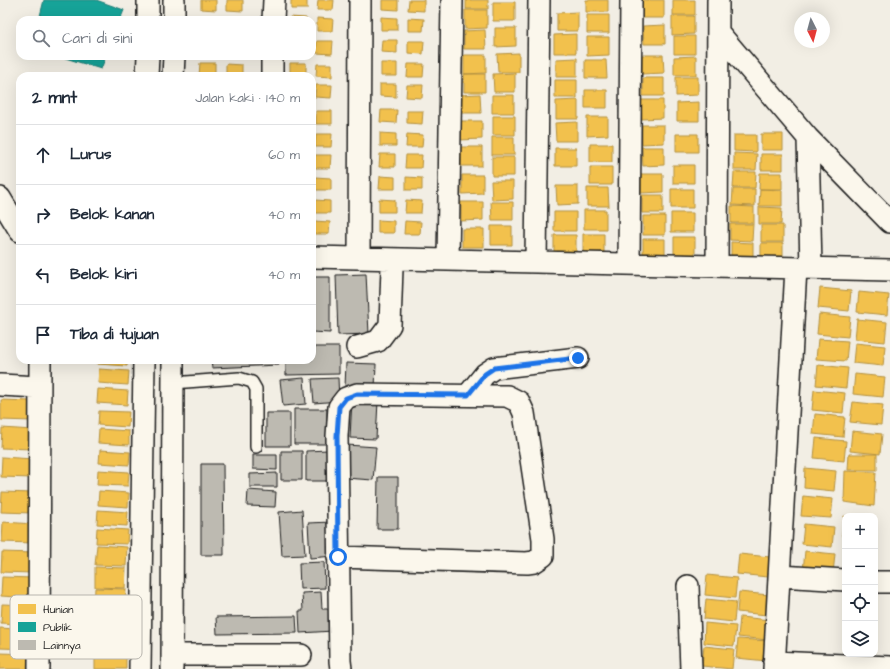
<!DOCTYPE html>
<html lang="id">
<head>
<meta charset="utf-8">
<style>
  :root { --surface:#fff; --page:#f6f6f7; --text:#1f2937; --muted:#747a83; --line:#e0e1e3 }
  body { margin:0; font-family:"Architects Daughter",sans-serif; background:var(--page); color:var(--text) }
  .controls { position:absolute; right:12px; bottom:12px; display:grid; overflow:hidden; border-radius:8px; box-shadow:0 4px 16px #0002 }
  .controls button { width:36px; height:36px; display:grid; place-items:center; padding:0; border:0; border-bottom:1px solid var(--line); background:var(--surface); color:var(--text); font:20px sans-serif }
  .compass { position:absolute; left:794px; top:12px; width:36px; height:36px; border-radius:50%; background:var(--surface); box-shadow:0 4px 16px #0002; rotate:174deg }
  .stop { position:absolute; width:12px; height:12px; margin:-9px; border:3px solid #1a73e8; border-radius:50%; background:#fff }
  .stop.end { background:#1a73e8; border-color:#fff; box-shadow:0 1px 4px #0008 }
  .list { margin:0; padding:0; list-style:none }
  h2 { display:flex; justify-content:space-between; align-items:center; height:52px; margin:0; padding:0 16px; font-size:17px }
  h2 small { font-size:13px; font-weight:400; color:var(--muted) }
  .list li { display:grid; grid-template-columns:26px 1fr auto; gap:12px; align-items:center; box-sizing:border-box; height:60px; padding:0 16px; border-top:1px solid var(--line) }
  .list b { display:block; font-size:15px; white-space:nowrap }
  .list em { font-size:13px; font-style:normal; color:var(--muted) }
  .icon { flex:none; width:22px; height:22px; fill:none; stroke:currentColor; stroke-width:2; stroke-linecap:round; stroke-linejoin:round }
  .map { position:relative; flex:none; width:890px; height:669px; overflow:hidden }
  .search { position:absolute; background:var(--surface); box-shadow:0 4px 16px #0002; left:16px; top:16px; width:300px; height:44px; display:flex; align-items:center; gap:10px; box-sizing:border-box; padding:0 14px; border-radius:12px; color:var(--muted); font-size:15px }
  .panel { position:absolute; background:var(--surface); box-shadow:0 4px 16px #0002; left:16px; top:72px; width:300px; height:292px; border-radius:12px }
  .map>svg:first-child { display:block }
  .homes { fill:#f2c14e; stroke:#b2903f }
  .public { fill:#17a398; stroke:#187a73 }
  .building { fill:#bdbab1; stroke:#1c1c1c }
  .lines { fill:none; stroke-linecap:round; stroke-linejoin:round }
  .service-casing { stroke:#1c1c1c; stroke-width:14 }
  .minor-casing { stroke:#1c1c1c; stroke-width:24 }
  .service { stroke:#fbf7ec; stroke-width:11 }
  .minor { stroke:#fbf7ec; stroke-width:21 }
  .route { stroke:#1a73e8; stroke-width:5 }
  .key { fill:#fbf7ec; stroke:#b8b5ae; stroke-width:1 }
  .key-label { font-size:11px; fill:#1c1c1c }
</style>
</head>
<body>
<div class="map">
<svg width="890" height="669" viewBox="0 0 890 669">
  <rect width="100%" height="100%" fill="#f2eee4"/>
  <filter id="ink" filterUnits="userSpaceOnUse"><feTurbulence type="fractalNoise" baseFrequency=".025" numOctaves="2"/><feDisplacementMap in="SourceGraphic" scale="8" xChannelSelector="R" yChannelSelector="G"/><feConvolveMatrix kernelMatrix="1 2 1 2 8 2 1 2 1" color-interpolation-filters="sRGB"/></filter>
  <g filter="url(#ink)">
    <!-- homes -->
    <path class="homes" d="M201 0H216V10L201 9Z
      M227 0H243V11L227 10Z
      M291 0H307V9H291Z
      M318 0H334L333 10H317Z
      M382 0H398V10L382 9Z
      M409 0H424V11L408 10Z
      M466 0H488V9H466Z
      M586 0H608V12H586Z
      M642 0H664V18H642Z
      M673 0H695V15H673Z
      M493 2H515V21H493Z
      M465 10H487V28L465 29Z
      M578 12V31H557V13Z
      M587 15H609V33H587Z
      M672 16H694V34L672 35Z
      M290 17 306 18V20H290Z
      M381 17 397 18V30H381Z
      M200 18H216V20H200Z
      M317 18 333 19 332 31H317Z
      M408 18 424 19 423 31H408Z
      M665 25V44H644L643 26Z
      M495 28H516V46L495 47Z
      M485 30 486 49H464V31Z
      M576 34V53H554V35Z
      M674 36H695V54H674Z
      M587 37H609V55L587 56Z
      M382 40H397V53L381 52Z
      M317 41H333L332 54 316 53Z
      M408 41H424L423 54 408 53Z
      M519 53V72H498L497 54Z
      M464 55H486V73L464 74Z
      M642 55H663L664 73 642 74Z
      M696 56V75H674V57Z
      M577 58V77H556V59Z
      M585 60H606L607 78H585Z
      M200 63H215V76H199Z
      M290 63H306V76L290 75Z
      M381 63H397V76H381Z
      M226 64 242 65V76H226Z
      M317 64H332V77L316 76Z
      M408 64H424L423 77H407Z
      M515 73V92H494L493 74Z
      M464 74H485V92H464Z
      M676 77H698V95L676 96Z
      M643 78H664V96H643Z
      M555 80H577V98H555Z
      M380 84H396V97L380 96Z
      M316 85H332L331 98 315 97Z
      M407 85H423L422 98 406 97Z
      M585 90H607V108H585Z
      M480 94 481 113H459V95Z
      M492 95H514V113H492Z
      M578 100V119H556V101Z
      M641 100H663V118L642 119Z
      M699 102V121H677V103Z
      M381 110H397L396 123 380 122Z
      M316 111H332V124H316Z
      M407 111H423L422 124 407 123Z
      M493 116H515V135H493Z
      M587 117H608V135L587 136Z
      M460 121H482V139L460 140Z
      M577 122V141H556L555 123Z
      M642 125H664V143L642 144Z
      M380 133 396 134V146H380Z
      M316 134H332L331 147H315Z
      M407 134 423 135 422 147H406Z
      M676 134H698V152H676Z
      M761 134H783V150H761Z
      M734 135H756V152L734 151Z
      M492 137H514V155H492Z
      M590 144H612V162H590Z
      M461 147H482V166H461Z
      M642 147H664V165L643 166Z
      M555 148H576V166H555Z
      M734 153 757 154 756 170H734Z
      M380 154H395V167H379Z
      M761 154H783V170H761Z
      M315 155H331L330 168H314Z
      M406 155H422L421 168H405Z
      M492 157H514V176H492Z
      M673 165H694V183H673Z
      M590 167H612V185H590Z
      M734 172H756L755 188H733Z
      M760 173H782V189H759Z
      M641 174H663V192L641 193Z
      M462 175H483V193L462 194Z
      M380 176 395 177V189H379Z
      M315 177 331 178V190H315Z
      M406 177 422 178V190H406Z
      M491 181H513V199L492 200Z
      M556 186H578V204L557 205Z
      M587 188H608L609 206H587Z
      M671 189H693V208H671Z
      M733 189H755V206L732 205Z
      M760 189 782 190V206H759Z
      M642 195H663V213H642Z
      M379 199 395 200V212H379Z
      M315 200 330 201V213H314Z
      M406 200 422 201 421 213H405Z
      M461 202H483V220L461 221Z
      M491 202H513V220H492Z
      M731 206 754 207V223H731Z
      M759 207 782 208 781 224H759Z
      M584 210H606V229H584Z
      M554 212H576V231H554Z
      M671 213H693V232H671Z
      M643 216H665V235H643Z
      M378 220 394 221V233H378Z
      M314 221 330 222 329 234H313Z
      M405 221 421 222 420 234H404Z
      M730 224H753L752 241 730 240Z
      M761 225H783V242H761Z
      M491 226H512V245H491Z
      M462 229H484V247H462Z
      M583 234H604V252L583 253Z
      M554 235H576V253H554Z
      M674 237H695V256H674Z
      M643 239H665V257H643Z
      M731 242 753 243V259H731Z
      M761 243H783V260H761Z
      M820 288 851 291 849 311 818 308Z
      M859 292 889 295 887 315 857 312Z
      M819 314 850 317 848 337 817 334Z
      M857 319 887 322 885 342 855 339Z
      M818 339 848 341 846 361 816 359Z
      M855 343 885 346 883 366 853 363Z
      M97 360H128L127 366 97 364Z
      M818 365 848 368 846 388 816 385Z
      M99 369 129 371 128 385 98 383Z
      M855 374 885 377 883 397 853 394Z
      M98 389 128 391 127 405 97 403Z
      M814 390 845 393 843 413 812 410Z
      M1 400 32 401V421L1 420Z
      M853 402 883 405 881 425 850 422Z
      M99 411 129 412 128 427 98 425Z
      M815 414 845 417 843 437 813 434Z
      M2 428 33 430 32 449 1 448Z
      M99 429 129 431V445L98 443Z
      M852 431 882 434 880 454 850 451Z
      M816 438 846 441 844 461 814 458Z
      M100 450 130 452 129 465 99 463Z
      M849 454H877V470H848Z
      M2 457 33 459 32 478 1 477Z
      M805 468 836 471 834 491 804 488Z
      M98 470 129 472 128 486 97 485Z
      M845 471 876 472 874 506 844 502Z
      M99 491 129 493 128 507 98 505Z
      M2 492 32 493V513L1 512Z
      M803 496 833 499 831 518 801 516Z
      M98 510 128 512 127 526 97 524Z
      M844 516H845V537L842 536Z
      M3 522 34 524 33 543 2 542Z
      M804 524 834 527 832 547 802 544Z
      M97 528 128 530 127 544 96 543Z
      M97 545 127 547 126 566 95 565Z
      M805 551 835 554 833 574 803 571Z
      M2 552 33 553 32 573 1 572Z
      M739 554 770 557 768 577 737 574Z
      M95 567 126 568 125 588 95 587Z
      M707 575 737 578 735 598 705 595Z
      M2 577 33 578 32 598 1 596Z
      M95 588 126 589 125 609 94 608Z
      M739 592 769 595 767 615 737 612Z
      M706 599 736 602 734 622 704 619Z
      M2 604 32 605V625L1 623Z
      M740 617 770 620 768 640 738 637Z
      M705 623 736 626 734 646 704 643Z
      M0 628 30 630 29 649 0 648Z
      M738 639 769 641 767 661 736 658Z
      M704 646 734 649 732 669 702 666Z
      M0 653 28 654 27 669H0Z
      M95 653 126 655V669H95Z"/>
    <!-- public -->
    <path class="public" d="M44 0H96L124 10 120 20H39Z
      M59 56H106L101 69Z"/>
    <!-- building -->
    <path class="building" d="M366 274 369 334 338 335 336 275Z
      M312 277H330V333L312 332Z
      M312 347H339V374L286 375V360H312Z
      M211 360H279V365L212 368Z
      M346 363 376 364 375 388 345 387Z
      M304 378 306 404 283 406 280 380Z
      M338 378 339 401 314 403 312 379Z
      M352 399 378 401 376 439 350 438Z
      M294 409H327V444H294Z
      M266 413H290V446H266Z
      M347 445 376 447 373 480 345 478Z
      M328 450V481H306V451Z
      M281 451H302V480H281Z
      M253 455H277V470L253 469Z
      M201 464H223L224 555H201Z
      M277 473V487H250V474Z
      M378 477H398V529H377Z
      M248 490 276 492 275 507 247 506Z
      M302 510 305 555 282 556 279 512Z
      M332 522 334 556 310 558 308 523Z
      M324 562 325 588 300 589 299 563Z
      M321 592 322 609H332L333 631 300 633 299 611H303L302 593Z
      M296 616 297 633 217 634 216 617Z"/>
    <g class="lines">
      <!-- service casing -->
      <g class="service-casing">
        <path id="service" d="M173 383 239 378 252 382 256 389V447"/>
      </g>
      <!-- minor casing -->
      <g class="minor-casing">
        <path id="minor" d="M148 20V0
          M174 20V0
          M273 20 274 0
          M718 32 808 138 890 222
          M147 76 148 56
          M173 76 174 56
          M272 76V56
          M808 138 811 268
          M0 198 20 231
          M312 257 890 270
          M359 258 360 0
          M448 260 452 0
          M536 262 539 0
          M629 264 631 0
          M717 266 718 0
          M357 347 378 341 390 325 392 268 394 259
          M0 385 39 387
          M468 395 485 374 494 368 578 358
          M338 557 527 563 534 562 543 556V539L524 413 519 402 507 396 357 394 346 398 339 407 337 436 340 661 341 669
          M780 576 845 580
          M875 582H890
          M688 586 691 669
          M172 655H301
          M774 662 890 667
          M39 669 40 360
          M140 669 144 360
          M172 669 173 360
          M774 669 796 268"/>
      </g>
      <!-- service -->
      <use href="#service" class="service"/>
      <!-- minor -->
      <use href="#minor" class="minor"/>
    </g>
  </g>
  <g class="lines" filter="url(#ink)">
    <!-- route -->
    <path class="route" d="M338 557 337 436 339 407 346 398 357 394 468 395 485 374 494 368 578 358"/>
  </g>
  <!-- legend -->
  <rect x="10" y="595" width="132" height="64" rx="6" class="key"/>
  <rect x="18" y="604" width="18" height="10" fill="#f2c14e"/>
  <rect x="18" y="622" width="18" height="10" fill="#17a398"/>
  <rect x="18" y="640" width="18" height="10" fill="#bdbab1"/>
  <g class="key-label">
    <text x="43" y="613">Hunian</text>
    <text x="43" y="631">Publik</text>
    <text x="43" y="649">Lainnya</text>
  </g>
</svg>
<div class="controls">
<button>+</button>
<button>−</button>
<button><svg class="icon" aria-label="locate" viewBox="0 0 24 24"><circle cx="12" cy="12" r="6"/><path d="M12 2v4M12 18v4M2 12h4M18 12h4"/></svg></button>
<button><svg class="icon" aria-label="layers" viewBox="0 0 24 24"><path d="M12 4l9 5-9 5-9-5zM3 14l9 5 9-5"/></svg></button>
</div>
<svg class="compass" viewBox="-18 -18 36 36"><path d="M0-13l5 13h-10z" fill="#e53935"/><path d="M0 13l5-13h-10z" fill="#747a83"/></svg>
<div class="stop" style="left:338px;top:557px"></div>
<div class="stop end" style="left:578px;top:358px"></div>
<div class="search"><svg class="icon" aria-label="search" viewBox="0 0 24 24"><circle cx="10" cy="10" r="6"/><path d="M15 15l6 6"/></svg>Cari di sini</div>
<section class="panel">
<h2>2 mnt<small>Jalan kaki · 140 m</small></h2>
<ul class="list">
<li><svg class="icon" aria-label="ahead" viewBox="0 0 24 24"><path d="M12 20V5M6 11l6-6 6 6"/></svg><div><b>Lurus</b></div><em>60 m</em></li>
<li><svg class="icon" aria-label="right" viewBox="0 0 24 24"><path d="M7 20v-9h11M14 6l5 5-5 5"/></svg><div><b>Belok kanan</b></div><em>40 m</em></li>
<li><svg class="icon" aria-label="left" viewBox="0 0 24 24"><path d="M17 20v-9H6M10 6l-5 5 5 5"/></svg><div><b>Belok kiri</b></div><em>40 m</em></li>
<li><svg class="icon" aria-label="arrive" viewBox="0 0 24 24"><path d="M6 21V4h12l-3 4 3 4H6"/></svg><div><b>Tiba di tujuan</b></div></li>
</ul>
</section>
</div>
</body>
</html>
